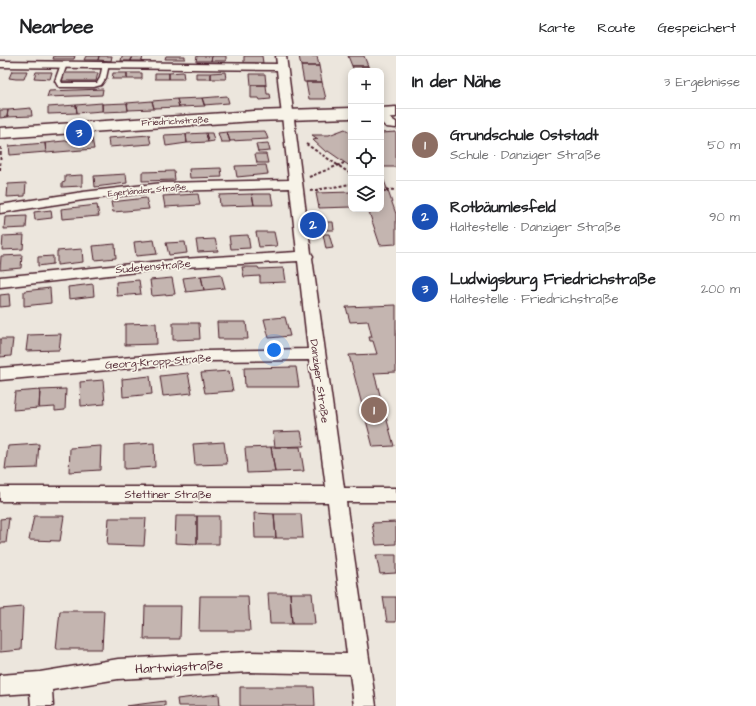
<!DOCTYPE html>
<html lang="de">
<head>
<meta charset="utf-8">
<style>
  :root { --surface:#fff; --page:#f2f2f2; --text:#202124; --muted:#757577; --line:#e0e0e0; --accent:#4a1f2b }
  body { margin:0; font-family:"Architects Daughter",sans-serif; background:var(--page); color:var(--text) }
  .controls { position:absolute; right:12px; top:12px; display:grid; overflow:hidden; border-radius:8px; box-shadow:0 2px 10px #0003 }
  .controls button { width:36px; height:36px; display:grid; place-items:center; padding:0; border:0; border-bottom:1px solid var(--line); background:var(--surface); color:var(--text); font:20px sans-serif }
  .you { position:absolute; left:274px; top:294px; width:14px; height:14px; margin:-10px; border:3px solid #fff; border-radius:50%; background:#1a73e8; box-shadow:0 0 0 6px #1a73e833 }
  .badge { display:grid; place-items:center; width:26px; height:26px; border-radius:50%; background:var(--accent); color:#fff; font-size:13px; font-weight:700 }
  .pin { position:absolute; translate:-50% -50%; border:2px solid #fff; box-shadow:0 1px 4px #0006 }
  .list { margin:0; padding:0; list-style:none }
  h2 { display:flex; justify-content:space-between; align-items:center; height:52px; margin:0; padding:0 16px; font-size:17px }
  h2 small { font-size:13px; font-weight:400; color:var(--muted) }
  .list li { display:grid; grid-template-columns:26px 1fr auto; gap:12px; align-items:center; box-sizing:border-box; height:72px; padding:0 16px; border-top:1px solid var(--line) }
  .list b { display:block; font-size:15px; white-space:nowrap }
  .list p { margin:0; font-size:13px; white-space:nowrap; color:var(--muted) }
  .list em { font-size:13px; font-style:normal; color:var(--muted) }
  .icon { flex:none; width:22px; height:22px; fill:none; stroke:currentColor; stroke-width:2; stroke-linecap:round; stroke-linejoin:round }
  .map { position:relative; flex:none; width:396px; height:650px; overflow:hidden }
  header { display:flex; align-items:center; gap:24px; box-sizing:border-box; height:56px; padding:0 20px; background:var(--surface); border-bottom:1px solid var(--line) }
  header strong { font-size:19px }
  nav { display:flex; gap:22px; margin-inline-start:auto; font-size:14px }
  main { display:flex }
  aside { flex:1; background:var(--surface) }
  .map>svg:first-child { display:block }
  .building { fill:#c4b5b0; stroke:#4a1f2b }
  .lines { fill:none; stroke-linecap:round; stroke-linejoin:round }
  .service-casing { stroke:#4a1f2b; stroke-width:3 }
  .minor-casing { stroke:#4a1f2b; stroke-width:3 }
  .secondary-casing { stroke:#4a1f2b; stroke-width:3 }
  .path { stroke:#4a1f2b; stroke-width:2; stroke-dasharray:3 2; stroke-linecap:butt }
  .service { fill:#f7f3e8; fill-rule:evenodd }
  .minor { fill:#f7f3e8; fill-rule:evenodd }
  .secondary { fill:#f7f3e8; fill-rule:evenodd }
  .labels { text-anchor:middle; stroke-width:3.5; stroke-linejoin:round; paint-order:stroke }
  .far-street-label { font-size:9px; fill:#4a1f2b; stroke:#f7f3e8 }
  .street-label { font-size:11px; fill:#4a1f2b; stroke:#f7f3e8 }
  .near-street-label { font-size:13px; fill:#4a1f2b; stroke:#f7f3e8 }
</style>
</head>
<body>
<header>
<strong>Nearbee</strong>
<nav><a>Karte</a><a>Route</a><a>Gespeichert</a></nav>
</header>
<main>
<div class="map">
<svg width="396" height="650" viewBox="0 0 396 650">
  <rect width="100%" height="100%" fill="#ece6dd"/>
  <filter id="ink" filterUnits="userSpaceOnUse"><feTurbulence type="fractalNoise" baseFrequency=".025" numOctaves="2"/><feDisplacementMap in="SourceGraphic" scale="8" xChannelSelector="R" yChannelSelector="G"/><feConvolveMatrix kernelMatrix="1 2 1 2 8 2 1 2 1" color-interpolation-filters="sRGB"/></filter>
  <g filter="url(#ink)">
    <!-- building -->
    <path class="building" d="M54 0H75L74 3H53Z
      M86 0H99L98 4H84Z
      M99 0H112L111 5 98 4Z
      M122 0H132L131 5H121Z
      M132 0H143L142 5H131Z
      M166 0H185V3H165Z
      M197 0H212L211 5H196Z
      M212 0H226V5H211Z
      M244 0H262L263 7H244Z
      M299 0H317L319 10H301Z
      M348 0H364L368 10H352Z
      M301 10H319L322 26H304Z
      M352 10H368L370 15H354Z
      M12 15H27L24 23H16L9 22Z
      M36 16H52L50 23 34 22Z
      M183 16 184 23H169V17Z
      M225 16 226 23H211V17Z
      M64 17H98L96 25H62Z
      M113 17H127V23H112Z
      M127 17H142V23H127Z
      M155 17H169V23H155Z
      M196 17H211V23H196Z
      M250 18H265L266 29H251Z
      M306 26H322L326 43H309Z
      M251 29H266L267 38H270L271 43 260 44 259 42H251Z
      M103 33 102 39 47 41 49 35Z
      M227 40 229 47 204 49 202 42Z
      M202 42 205 50 179 51 177 43Z
      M177 43 179 51 154 52 152 45Z
      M152 45 154 53 128 54 127 47Z
      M102 47V55L77 57 76 49Z
      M127 47 128 55 103 56 102 48Z
      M76 49 77 57 48 58V51Z
      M31 52 32 60 7 61 8 54Z
      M0 54H8L7 61 0 62Z
      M345 73 351 77V111L328 95 326 96 313 84 318 83 312 79H329Z
      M265 75 268 83 230 85 227 76Z
      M227 76 230 86H221L218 77Z
      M396 76V111H381V77Z
      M206 77 208 86 187 87 186 78Z
      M206 77H212L214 85 208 86Z
      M186 78 187 87 166 90 164 79Z
      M149 79 151 88 109 91 108 82Z
      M92 82 94 93 46 97 45 87Z
      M45 87 46 96 10 99 9 90Z
      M268 87 270 95 258 96 256 88Z
      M255 98H266L268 107H257Z
      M266 109 268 118 237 121 235 110Z
      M221 112 222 121 190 122 189 113Z
      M174 115 175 124 142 125V116Z
      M381 117 388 135H381Z
      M126 118 127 127 95 131 94 120Z
      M82 119V130L62 131V127L65 126V120Z
      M26 127 25 140 7 141 8 128Z
      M381 135H388L396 158V188L380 189 368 153H381Z
      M351 136V151L319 152 316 137Z
      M198 138 200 149 165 151 163 140Z
      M252 138 254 149 220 150 219 139Z
      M252 138H271L273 149H254Z
      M146 142 149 153 113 156 111 146Z
      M97 149 99 160 62 163 61 153Z
      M51 154 52 162 35 164 34 156Z
      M27 160 26 172 4 173 5 161Z
      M323 166H333L334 174H324Z
      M256 176H274L277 190 259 191Z
      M323 178H329L333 192 326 193Z
      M24 179 23 193 2 194 3 180Z
      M248 179 250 192 231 193 229 180Z
      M215 183 218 195 198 196 196 184Z
      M154 184 157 198 136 200 134 186Z
      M185 186 187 197 169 199 166 187Z
      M115 188 116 202 95 204 93 190Z
      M82 193 83 206 57 209V195Z
      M22 199 21 212 0 214 1 200Z
      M53 200V208L38 210V201Z
      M242 211H258L259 213 284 212 286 226 260 227V220L244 221Z
      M221 218 225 232 204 234 201 220Z
      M201 220 204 234 186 236 183 222Z
      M172 222 175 238 152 240 150 224Z
      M139 224 141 238 117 240 116 226Z
      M93 228 94 240 69 243 68 231Z
      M50 232 51 247 24 250V235Z
      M9 238 10 250 0 251V239Z
      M396 249V316L374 317 394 390 373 391 349 299 377 298 373 285H370L369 281H372L368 265 350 266 346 251Z
      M285 261 290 280 269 282 264 263Z
      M217 266H246L248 283H218Z
      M156 267 157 288 125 289V268Z
      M173 267H199L200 283 173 284Z
      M61 278 59 294 26 295 28 279Z
      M0 283H13L11 300 0 301Z
      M296 311 299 331H245L244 312Z
      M229 315 233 335 205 337 201 317Z
      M188 317 192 337 163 340 160 320Z
      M150 320 152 338 123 341 122 323Z
      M103 324 105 348 81 350 80 326Z
      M66 333 65 354 55 355V351L39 352 40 334Z
      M40 334 39 352 13 354 15 336Z
      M301 375 304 390 275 391 273 376Z
      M224 386 227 408 195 409 193 388Z
      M154 387 155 411 124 413V389Z
      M39 388 37 412 5 413 8 390Z
      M101 390 100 414 69 416 70 392Z
      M271 391H300L304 415 275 416Z
      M271 391 275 416 247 417 245 392Z
      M254 457 274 458 276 482H255Z
      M274 458H301L303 482H276Z
      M34 460H64L60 485 29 484Z
      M176 460H197V488L175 487Z
      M197 460H219V488H197Z
      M9 462 6 487H0V463Z
      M109 462H146L144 490 107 489Z
      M396 466V488L376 489 372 467Z
      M376 499H396V517L380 518Z
      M268 537H290L292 568H270Z
      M290 537H312L315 568H292Z
      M200 540H248L250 575H199Z
      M383 541H396V566H387Z
      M145 550H181L180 583H144Z
      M23 551 21 594 0 596V553Z
      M60 555H104L102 593H56Z
      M240 631H314L315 650H240Z
      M219 638 220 650H178L177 643Z
      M165 645V650H126Z"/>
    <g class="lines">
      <!-- service casing -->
      <g class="service-casing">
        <path id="service" d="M64 6 67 8 61 25 62 27H97L100 22 103 8 106 6 109 8 106 22 101 29 94 31H60L58 30 55 25 61 8Z"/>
      </g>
      <!-- minor casing -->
      <g class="minor-casing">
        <path id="minor" d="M276 0H286L311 197 313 200 312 202 344 432H396V446H346L376 650H354L350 618 250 616 118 623 52 634 53 650H31L30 637 0 639V619L40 616 118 603 250 596 347 598 328 446 0 445V431H326L309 304 206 305 0 324V312L206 295 308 293 298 205 182 211 0 231V221L182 203 297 196 290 132 163 135 83 144 0 157V149L83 136 163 127 289 124 277 14 0 11V5L277 8Z
          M381 54 385 55 391 63 396 66V72L386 71 381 66Z"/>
      </g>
      <!-- secondary casing -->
      <g class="secondary-casing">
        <path id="secondary" d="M396 51V61L381 62V52Z
          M351 52V62L254 65 0 82V72L254 55Z"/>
      </g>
      <!-- path -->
      <path class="path" d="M306 88 351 118
        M0 114 1 89
        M309 121 344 107
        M381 133 396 134
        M310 135 351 128"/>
      <!-- service -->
      <use href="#service" class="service"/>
      <!-- minor -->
      <use href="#minor" class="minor"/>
      <!-- secondary -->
      <use href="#secondary" class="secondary"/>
    </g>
  </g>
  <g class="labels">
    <!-- far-street labels -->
    <g class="far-street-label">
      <text transform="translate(175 65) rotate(-3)" y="3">Friedrichstraße</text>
      <text transform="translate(147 134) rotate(-5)" y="3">Egerländer Straße</text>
    </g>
    <!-- street labels -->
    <g class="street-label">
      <text transform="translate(153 210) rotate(-5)" y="4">Sudetenstraße</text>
      <text transform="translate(158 305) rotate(-4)" y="4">Georg-Kropp-Straße</text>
      <text transform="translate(320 325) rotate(82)" y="4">Danziger Straße</text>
      <text x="168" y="442">Stettiner Straße</text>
    </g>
    <!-- near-street labels -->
    <g class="near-street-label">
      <text transform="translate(179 610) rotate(-3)" y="5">Hartwigstraße</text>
    </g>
  </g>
</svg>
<div class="controls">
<button>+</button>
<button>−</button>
<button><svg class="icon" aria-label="locate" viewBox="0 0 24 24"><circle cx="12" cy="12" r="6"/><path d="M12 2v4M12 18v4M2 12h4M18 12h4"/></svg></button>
<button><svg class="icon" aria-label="layers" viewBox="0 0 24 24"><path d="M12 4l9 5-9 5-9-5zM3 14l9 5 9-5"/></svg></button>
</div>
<div class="you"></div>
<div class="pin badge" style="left:374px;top:354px;background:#8d6e63">1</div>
<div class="pin badge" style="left:313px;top:169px;background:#1a4fb4">2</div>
<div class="pin badge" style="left:79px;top:77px;background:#1a4fb4">3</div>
</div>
<aside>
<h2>In der Nähe<small>3 Ergebnisse</small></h2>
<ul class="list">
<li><span class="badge" style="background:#8d6e63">1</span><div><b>Grundschule Oststadt</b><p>Schule · Danziger Straße</p></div><em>50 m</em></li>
<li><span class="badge" style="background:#1a4fb4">2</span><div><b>Rotbäumlesfeld</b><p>Haltestelle · Danziger Straße</p></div><em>90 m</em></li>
<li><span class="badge" style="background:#1a4fb4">3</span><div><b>Ludwigsburg Friedrichstraße</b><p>Haltestelle · Friedrichstraße</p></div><em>200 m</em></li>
</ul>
</aside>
</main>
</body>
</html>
